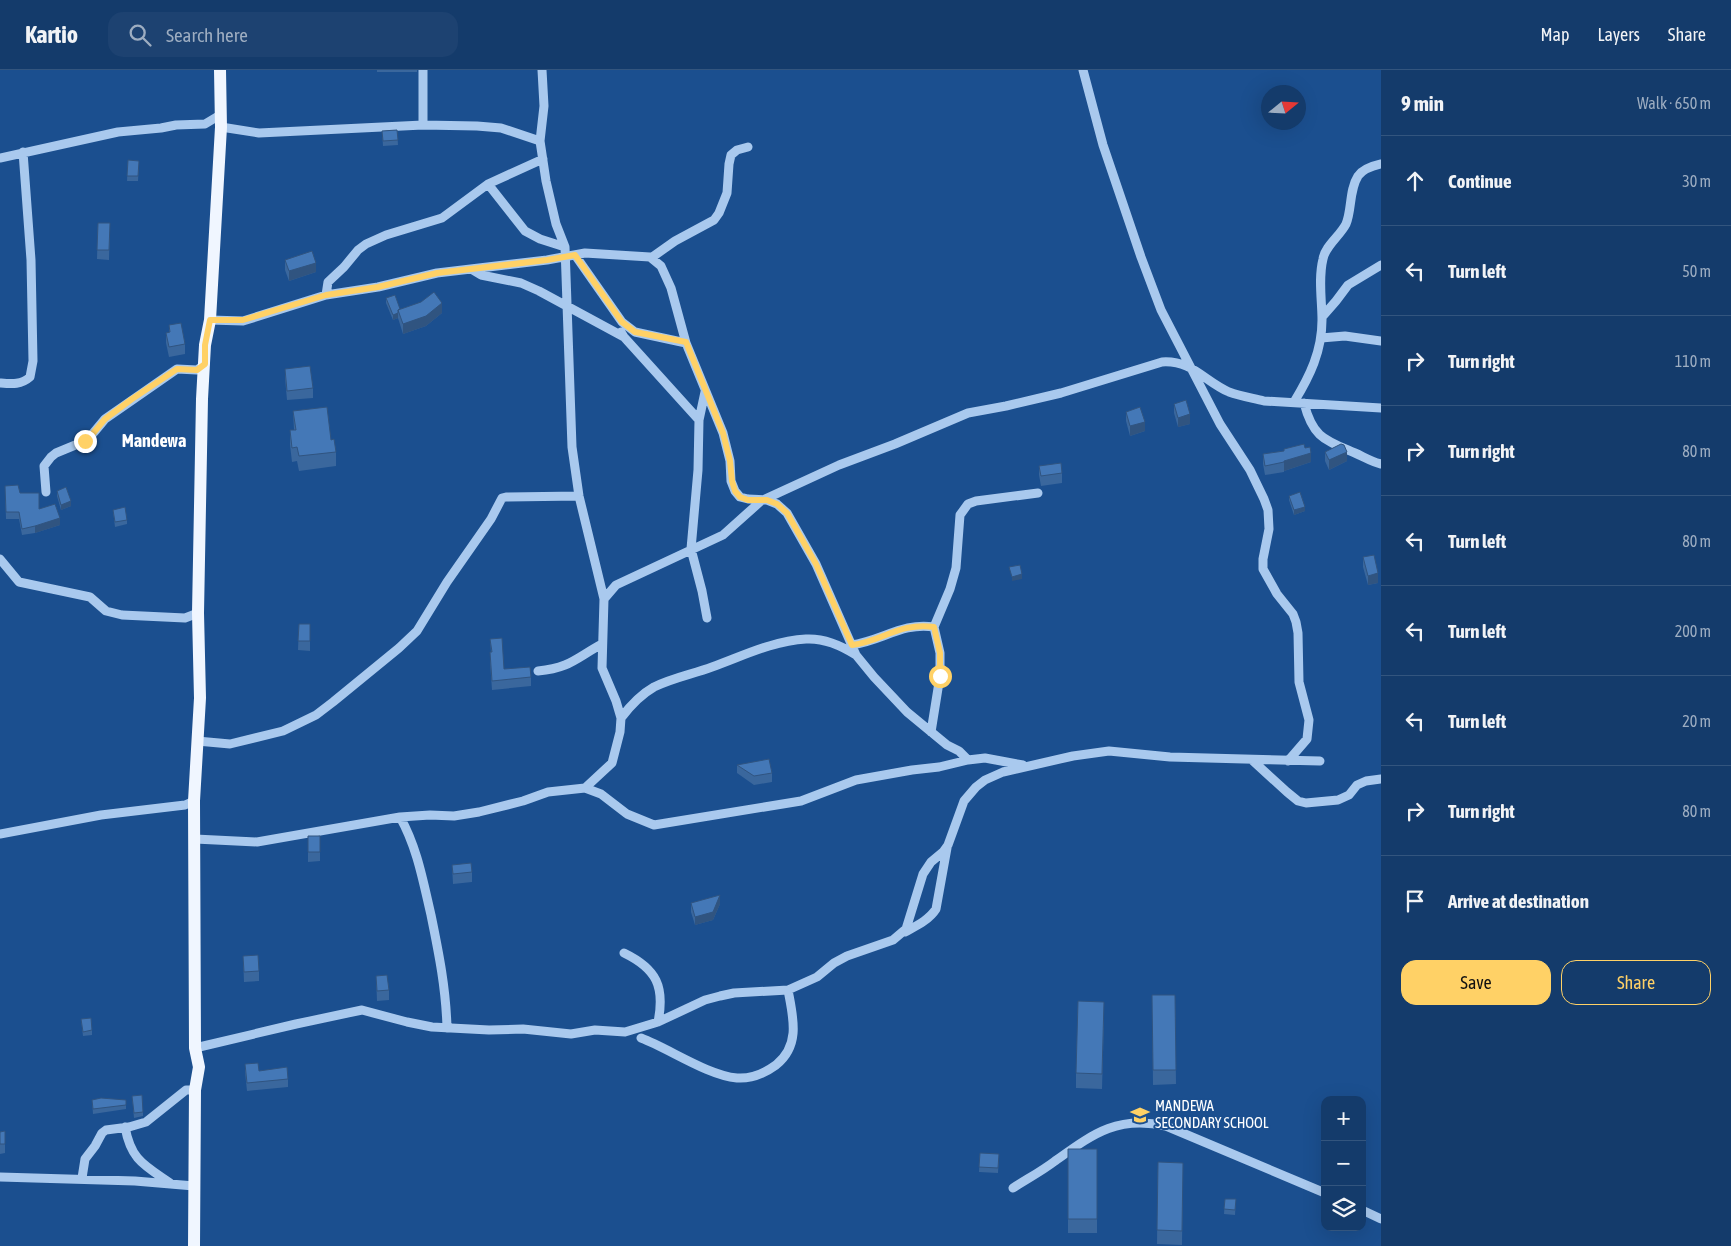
<!DOCTYPE html>
<html lang="en">
<head>
<meta charset="utf-8">
<style>
  :root { --surface:#143b6b; --page:#1d4271; --text:#f1f3f6; --muted:#9dadc1; --line:#33557e; --accent:#ffd166 }
  body { margin:0; font-family:"Asap Condensed",sans-serif; background:var(--page); color:var(--text) }
  .controls { position:absolute; right:15px; bottom:15px; display:grid; overflow:hidden; border-radius:10px; box-shadow:0 5px 20px #0002 }
  .controls button { width:45px; height:45px; display:grid; place-items:center; padding:0; border:0; border-bottom:1px solid var(--line); background:var(--surface); color:var(--text); font:25px sans-serif }
  .compass { position:absolute; left:1261px; top:15px; width:45px; height:45px; border-radius:50%; background:var(--surface); box-shadow:0 5px 20px #0002; rotate:72deg }
  .stop { position:absolute; width:15px; height:15px; margin:-11px; border:4px solid #ffd166; border-radius:50%; background:#fff }
  .stop.end { background:#ffd166; border-color:#fff; box-shadow:0 1px 5px #0008 }
  .list { margin:0; padding:0; list-style:none }
  h2 { display:flex; justify-content:space-between; align-items:center; height:65px; margin:0; padding:0 20px; font-size:21px }
  h2 small { font-size:16px; font-weight:400; color:var(--muted) }
  .list li { display:grid; grid-template-columns:32px 1fr auto; gap:15px; align-items:center; box-sizing:border-box; height:90px; padding:0 20px; border-top:1px solid var(--line) }
  .list b { display:block; font-size:19px; white-space:nowrap }
  .list em { font-size:16px; font-style:normal; color:var(--muted) }
  .actions { display:flex; gap:10px; padding:15px 20px }
  .actions a { flex:1; padding:11px 0; border:1px solid var(--accent); border-radius:15px; text-align:center; font-size:18px; color:var(--accent) }
  .actions .main { background:var(--accent); color:#111 }
  .icon { flex:none; width:28px; height:28px; fill:none; stroke:currentColor; stroke-width:2; stroke-linecap:round; stroke-linejoin:round }
  .map { position:relative; flex:none; width:1381px; height:1176px; overflow:hidden }
  header { display:flex; align-items:center; gap:30px; box-sizing:border-box; height:70px; padding:0 25px; background:var(--surface); border-bottom:1px solid var(--line) }
  header strong { font-size:24px }
  nav { display:flex; gap:28px; margin-inline-start:auto; font-size:18px }
  .search { width:350px; height:45px; background:var(--page); display:flex; align-items:center; gap:12px; box-sizing:border-box; padding:0 18px; border-radius:15px; color:var(--muted); font-size:19px }
  main { display:flex }
  aside { flex:1; background:var(--surface) }
  .map>svg:first-child { display:block }
  .lines { fill:none; stroke-linecap:round; stroke-linejoin:round }
  .minor { stroke:#a9c9ee; stroke-width:9 }
  .major { stroke:#f0f6ff; stroke-width:12 }
  .wall { fill:#3a679d }
  .shaded-wall { fill:#305480 }
  .building { fill:#4478b7; stroke:#305480 }
  .route { stroke:#ffd166; stroke-width:6 }
  .labels { text-anchor:middle; stroke-width:4; stroke-linejoin:round; paint-order:stroke }
  .poi-label { font-size:15px; fill:#fff; stroke:#1b4f8f; text-anchor:start }
  .quarter-label { font-size:18px; font-weight:bold; fill:#fff; stroke:#1b4f8f }
</style>
</head>
<body>
<header>
<strong>Kartio</strong>
<div class="search"><svg class="icon" aria-label="search" viewBox="0 0 24 24"><circle cx="10" cy="10" r="6"/><path d="M15 15l6 6"/></svg>Search here</div>
<nav><a>Map</a><a>Layers</a><a>Share</a></nav>
</header>
<main>
<div class="map">
<svg width="1381" height="1176" viewBox="0 0 1381 1176">
  <rect width="100%" height="100%" fill="#1b4f8f"/>
  <g class="lines">
    <!-- minor -->
    <path class="minor" d="M423 0V55
      M1083 0 1103 75 1141 187 1161 240 1220 354 1250 400 1264 429 1268 440 1269 459 1263 489V499L1277 524 1293 544 1296 552 1298 563 1299 612 1309 650 1307 669 1288 691
      M221 57 259 63 423 55 477 56 501 58 540 71
      M0 88 118 62 161 58 176 55 205 54 220 45
      M488 114 525 161 540 169 565 177
      M575 185 622 252 635 262 686 273
      M651 188 675 171 714 150 719 143 727 123 729 94 731 85 737 80 748 77
      M471 199 481 205 521 213 539 221 624 267
      M326 225 378 217 437 203 547 190 585 183 650 187 661 196 671 218 686 273 723 363 730 391 731 411 735 421 740 427 748 429 767 430 777 434 787 443 816 494 856 585 874 607 907 642 947 675 959 681 968 690 985 688 1023 695
      M1322 247 1336 231 1348 215 1381 195
      M210 250 243 251 326 225 328 212 344 197 358 180 366 174 386 165 442 148 488 114 543 89
      M621 262 624 267 699 350
      M1321 268 1345 266 1381 271
      M0 313C12 314 21 315 30 307L33 291 31 190 23 82
      M705 322 699 350 698 400 691 479 702 521 707 548
      M1294 332C1310 306 1322 281 1322 250 1322 230 1318 209 1323 189 1325 176 1340 166 1346 154 1352 140 1349 120 1358 106 1363 99 1372 96 1381 94
      M1304 333C1313 368 1325 370 1355 383 1364 387 1372 392 1381 394
      M46 422 44 396 51 387 56 383 85 371 90 367 105 349 177 299 197 300 205 294
      M0 489 19 512 90 527 106 541 122 545 185 548 198 543
      M604 529 616 515 723 465 761 431 839 395 895 374 968 343 1006 336 1061 323 1162 292C1192 290 1204 311 1229 322 1240 326 1252 328 1264 331L1381 338
      M851 575C882 571 902 552 934 557
      M538 601C570 598 576 588 602 574
      M621 648C630 636 640 625 654 617 672 608 693 604 712 597 743 586 772 571 806 569 824 568 842 576 856 585
      M931 662 940 606V583L934 557 950 519 956 498 960 445 968 434 976 431 1038 423
      M197 671 230 674 283 661 316 645 333 632 399 578 417 561 447 512 491 449 502 428 506 427 579 426
      M1253 691 1287 722 1298 731 1306 733 1338 730 1349 725 1357 715 1366 711 1381 709
      M585 718 601 724 627 744 654 755 801 731 856 710 912 700 939 697 968 690
      M400 747C417 777 423 811 431 845 439 884 446 919 447 958
      M0 764 101 745 185 735 194 731
      M195 769 257 772 400 747 430 745 454 746 479 742 523 731 548 722 585 718 612 693 620 662 621 648 616 631 602 598 604 529 579 426 572 377 565 177 556 154 546 111 540 71 544 36 542 0
      M905 862C916 856 929 850 936 839L947 778
      M624 883C657 899 665 917 658 952
      M641 968C670 979 707 1005 737 1008 751 1009 765 1003 776 995 801 975 793 947 788 920
      M195 978 296 954 362 940 407 952 432 957 489 960 523 959 571 964 595 960 625 962 658 952 705 930 720 926 734 923 788 920 817 907 834 893 847 886 893 870 906 859 923 804 931 792 943 782 948 775 964 731 976 717 985 710 1003 702 1073 686 1109 681 1170 687 1320 691
      M125 1057C131 1090 144 1095 170 1113
      M0 1107 135 1111 194 1116
      M82 1108 85 1089 95 1076 102 1063 106 1060 129 1057 146 1052 186 1020H195
      M1013 1118C1027 1109 1042 1101 1055 1091 1093 1064 1117 1045 1166 1056L1325 1123
      M1362 1140 1381 1149"/>
    <!-- major -->
    <path class="major" d="M194 1176 195 1020 199 997 195 978 194 731 200 628 198 543 202 329 205 275 210 250 221 57 220 0"/>
  </g>
  <!-- wall -->
  <path class="wall" d="M377 0H417V2H377Z
    M397 60 398 75 383 76 382 61Z
    M128 90 139 91 138 111H127Z
    M98 153H110L109 190 97 189Z
    M285 190 316 202 289 211 285 200Z
    M386 228 400 239 442 243 426 256 403 264 398 248 393 250 386 233Z
    M169 255 185 274V284L169 287 166 273V263H169Z
    M285 299 313 318V328L287 330 285 308Z
    M1174 334 1190 354 1178 357 1174 343Z
    M293 341 331 370 336 382V396L299 401 297 391 292 392 290 375V360H294Z
    M1126 342 1145 361 1130 366 1126 351Z
    M1305 378 1311 392 1284 401V402L1265 405 1263 394V384Z
    M1325 382 1347 391 1329 400 1325 391Z
    M1039 396 1062 403V413L1041 416 1039 405Z
    M5 416 20 423 60 455 35 463 22 465 19 449H6Z
    M57 421 71 436 61 440 57 426Z
    M1289 426 1305 441 1294 445 1289 430Z
    M113 440 127 450V454L115 457Z
    M1363 487 1378 513 1368 515 1363 497Z
    M299 554H310V581L298 580Z
    M490 569 504 599 531 607V616L492 620 490 591V582H491Z
    M737 695 772 703V712L754 715 737 703Z
    M308 766H320V791L308 792Z
    M452 795 472 802V812L453 814Z
    M691 833 720 834 713 850 695 855 691 842Z
    M243 886 259 901V911L244 912Z
    M376 906 389 920V930L377 931Z
    M1152 925H1175L1176 1014 1153 1015Z
    M1104 947 1102 1019 1076 1018V1003Z
    M81 949 92 960V965L83 966Z
    M245 994 259 1001 288 1009V1017L247 1021 245 1002Z
    M132 1026 143 1042V1046L134 1048Z
    M92 1030H126V1039L93 1044Z
    M5 1061V1083L0 1084V1062Z
    M1068 1079H1097V1163H1068Z
    M980 1083 999 1084 998 1103 979 1102Z
    M1158 1092 1183 1093 1182 1175 1157 1174Z
    M1225 1129H1236L1235 1145 1224 1144Z"/>
  <!-- shaded-wall -->
  <path class="shaded-wall" d="M316 193V202L289 211V201Z
    M442 233V243L426 256 403 264V254Z
    M398 243V248L393 250V245Z
    M1190 344V354L1178 357V348Z
    M1145 352V361L1130 366V356Z
    M1347 382V391L1329 400V390Z
    M1311 383V392L1284 401V391Z
    M71 431V436L61 440V435Z
    M1305 437V441L1294 445V440Z
    M60 448V455L35 463V456Z
    M1378 503V513L1368 515V506Z
    M1022 504V509L1012 511V507Z
    M720 825V834L713 850 695 855V847Z"/>
  <!-- building -->
  <path class="building" d="M397 60 398 70 383 71 382 61Z
    M128 90 139 91 138 106H127Z
    M98 153H110L109 180H97Z
    M312 181 316 193 289 201 285 190Z
    M434 222 442 233 426 246 403 254 398 240 421 232Z
    M395 225 400 239 398 240V243L393 245 386 228Z
    M181 253 185 274 169 277 166 263 170 262 169 255Z
    M310 296 313 318 287 321 285 299Z
    M1186 330 1190 344 1178 348 1174 334Z
    M327 337 331 370 334 369 336 382 299 386 297 377 292 378 290 360H296L293 341Z
    M1140 337 1145 352 1130 356 1126 342Z
    M1304 374 1305 378 1310 377 1311 383 1284 391V392L1265 396 1263 384 1284 381V379Z
    M1341 374 1344 375 1347 382 1329 390 1325 382Z
    M1061 393 1062 403 1041 406 1039 396Z
    M18 415 20 423H39V439L55 434 60 448 35 456 22 459 19 442H6L5 416Z
    M66 417 71 431 61 435 57 421Z
    M1300 422 1305 437 1294 440 1289 426Z
    M125 437 127 450 115 452 113 440Z
    M1374 485 1378 503 1368 506 1363 487Z
    M1020 495 1022 504 1012 507 1009 497Z
    M299 554H310V571H298Z
    M502 568 504 599 530 597 531 607 492 611 490 582H492L490 569Z
    M769 689 772 703 754 706 737 695Z
    M308 766H320V782H308Z
    M471 793 472 802 453 804 452 795Z
    M720 825 713 842 695 847 691 833Z
    M258 885 259 901 244 902 243 886Z
    M387 905 389 920 377 921 376 906Z
    M1152 925H1175L1176 1000H1153Z
    M1078 931 1104 932 1102 1004 1076 1003Z
    M91 948 92 960 83 962 81 949Z
    M258 993 259 1001 287 997 288 1009 247 1013 245 994Z
    M142 1025 143 1042 134 1043 132 1026Z
    M101 1028 126 1030V1035L93 1039 92 1030Z
    M5 1061V1074H0V1062Z
    M1068 1079H1097V1149H1068Z
    M980 1083 999 1084 998 1098 979 1097Z
    M1158 1092 1183 1093 1182 1161 1157 1160Z
    M1225 1129H1236L1235 1140 1224 1139Z"/>
  <g class="lines">
    <!-- route -->
    <path class="route" d="M85 371 90 367 105 349 132 329 177 299 197 300 205 294V275L210 250H243L326 225 378 217 437 203 547 190 575 185 622 252 635 262 686 272 723 363 730 391 732 411 735 421 740 427 748 430H767L777 434 787 443 816 494 852 575C883 571 900 552 934 557L940 583V606"/>
  </g>
  <!-- icons -->
  <defs>
    <g id="school-bare" transform="scale(1.5)"><path d="M0-5L7-2L0 1L-7-2ZM-4 1L0 2.5L4 1V4Q0 6-4 4Z" fill="#ffd166" stroke="#1b4f8f" stroke-width="2.5" paint-order="stroke"/></g>
  </defs>
  <g fill-rule="evenodd">
    <use href="#school-bare" x="1140" y="1045"/>
  </g>
  <g class="labels">
    <!-- poi labels -->
    <g class="poi-label">
      <text x="1155" y="1041">MANDEWA<tspan x="1155" dy="17">SECONDARY SCHOOL</tspan></text>
    </g>
    <!-- quarter labels -->
    <g class="quarter-label">
      <text x="154" y="377">Mandewa</text>
    </g>
  </g>
</svg>
<div class="controls">
<button>+</button>
<button>−</button>
<button><svg class="icon" aria-label="layers" viewBox="0 0 24 24"><path d="M12 4l9 5-9 5-9-5zM3 14l9 5 9-5"/></svg></button>
</div>
<svg class="compass" viewBox="-18 -18 36 36"><path d="M0-13l5 13h-10z" fill="#e53935"/><path d="M0 13l5-13h-10z" fill="#9dadc1"/></svg>
<div class="stop" style="left:940px;top:606px"></div>
<div class="stop end" style="left:85px;top:371px"></div>
</div>
<aside>
<h2>9 min<small>Walk · 650 m</small></h2>
<ul class="list">
<li><svg class="icon" aria-label="ahead" viewBox="0 0 24 24"><path d="M12 20V5M6 11l6-6 6 6"/></svg><div><b>Continue</b></div><em>30 m</em></li>
<li><svg class="icon" aria-label="left" viewBox="0 0 24 24"><path d="M17 20v-9H6M10 6l-5 5 5 5"/></svg><div><b>Turn left</b></div><em>50 m</em></li>
<li><svg class="icon" aria-label="right" viewBox="0 0 24 24"><path d="M7 20v-9h11M14 6l5 5-5 5"/></svg><div><b>Turn right</b></div><em>110 m</em></li>
<li><svg class="icon" aria-label="right" viewBox="0 0 24 24"><path d="M7 20v-9h11M14 6l5 5-5 5"/></svg><div><b>Turn right</b></div><em>80 m</em></li>
<li><svg class="icon" aria-label="left" viewBox="0 0 24 24"><path d="M17 20v-9H6M10 6l-5 5 5 5"/></svg><div><b>Turn left</b></div><em>80 m</em></li>
<li><svg class="icon" aria-label="left" viewBox="0 0 24 24"><path d="M17 20v-9H6M10 6l-5 5 5 5"/></svg><div><b>Turn left</b></div><em>200 m</em></li>
<li><svg class="icon" aria-label="left" viewBox="0 0 24 24"><path d="M17 20v-9H6M10 6l-5 5 5 5"/></svg><div><b>Turn left</b></div><em>20 m</em></li>
<li><svg class="icon" aria-label="right" viewBox="0 0 24 24"><path d="M7 20v-9h11M14 6l5 5-5 5"/></svg><div><b>Turn right</b></div><em>80 m</em></li>
<li><svg class="icon" aria-label="arrive" viewBox="0 0 24 24"><path d="M6 21V4h12l-3 4 3 4H6"/></svg><div><b>Arrive at destination</b></div></li>
</ul>
<div class="actions"><a class="main">Save</a><a>Share</a></div>
</aside>
</main>
</body>
</html>
